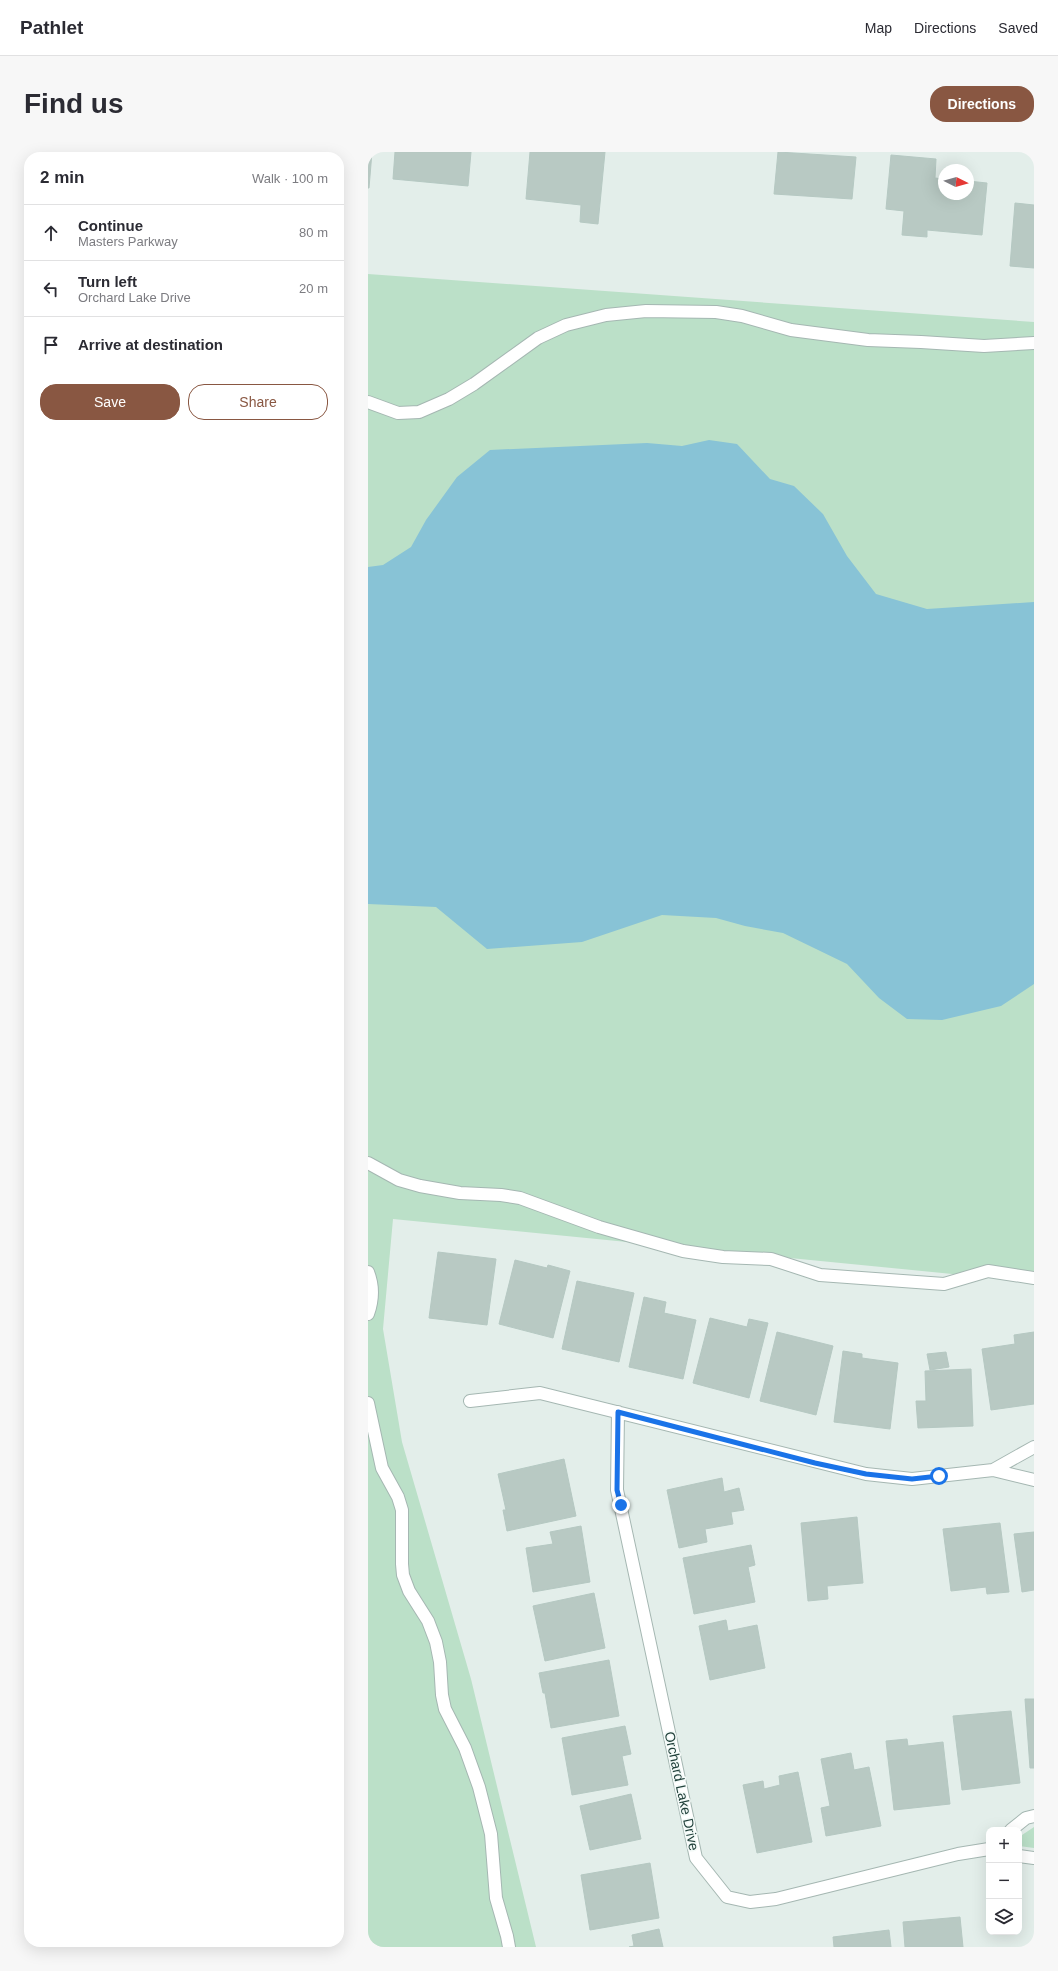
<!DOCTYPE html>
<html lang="en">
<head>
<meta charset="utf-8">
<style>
  :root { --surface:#fff; --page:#f7f7f7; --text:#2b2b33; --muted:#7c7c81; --line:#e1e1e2; --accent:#895742 }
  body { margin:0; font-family:Arial,sans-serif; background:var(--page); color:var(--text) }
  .controls { position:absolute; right:12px; bottom:12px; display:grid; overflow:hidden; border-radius:8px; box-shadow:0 4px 16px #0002 }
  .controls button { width:36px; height:36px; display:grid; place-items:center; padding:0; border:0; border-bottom:1px solid var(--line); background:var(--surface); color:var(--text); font:20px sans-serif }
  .compass { position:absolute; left:570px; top:12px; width:36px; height:36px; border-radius:50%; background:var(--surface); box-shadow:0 4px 16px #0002; rotate:95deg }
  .stop { position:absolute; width:12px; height:12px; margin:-9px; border:3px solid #1a73e8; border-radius:50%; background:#fff }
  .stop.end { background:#1a73e8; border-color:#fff; box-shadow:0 1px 4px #0008 }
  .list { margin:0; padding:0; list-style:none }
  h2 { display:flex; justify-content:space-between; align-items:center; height:52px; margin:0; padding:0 16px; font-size:17px }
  h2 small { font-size:13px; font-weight:400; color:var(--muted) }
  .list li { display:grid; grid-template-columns:26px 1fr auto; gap:12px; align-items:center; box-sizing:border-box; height:56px; padding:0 16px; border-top:1px solid var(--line) }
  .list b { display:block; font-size:15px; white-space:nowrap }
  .list p { margin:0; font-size:13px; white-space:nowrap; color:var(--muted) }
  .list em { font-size:13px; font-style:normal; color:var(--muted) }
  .actions { display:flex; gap:8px; padding:12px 16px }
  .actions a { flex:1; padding:9px 0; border:1px solid var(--accent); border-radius:16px; text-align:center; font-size:14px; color:var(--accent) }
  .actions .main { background:var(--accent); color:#fff }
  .icon { flex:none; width:22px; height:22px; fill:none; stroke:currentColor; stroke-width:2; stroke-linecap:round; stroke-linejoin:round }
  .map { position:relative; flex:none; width:666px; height:1795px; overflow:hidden; border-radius:16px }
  header { display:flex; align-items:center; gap:24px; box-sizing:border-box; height:56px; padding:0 20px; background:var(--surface); border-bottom:1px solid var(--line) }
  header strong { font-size:19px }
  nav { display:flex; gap:22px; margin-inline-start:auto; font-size:14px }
  .intro { display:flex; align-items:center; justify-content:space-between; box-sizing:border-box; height:96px; padding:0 24px }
  h1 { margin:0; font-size:28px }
  .button { padding:10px 18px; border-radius:16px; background:var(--accent); color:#fff; font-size:14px; font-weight:700 }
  main { display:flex; gap:24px; padding:0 24px }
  aside { flex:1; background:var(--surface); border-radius:16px; box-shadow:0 4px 16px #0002 }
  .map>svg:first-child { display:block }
  .green { fill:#bbe0c8 }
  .water { fill:#88c3d6 }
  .building { fill:#b8c9c3; stroke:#b5c8c2 }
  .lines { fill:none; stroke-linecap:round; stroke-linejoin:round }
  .lane-casing { stroke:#a5b7b2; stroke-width:14 }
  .street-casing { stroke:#a5b7b2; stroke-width:14 }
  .lane { stroke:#fff; stroke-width:12 }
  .street { stroke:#fff; stroke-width:12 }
  .route { stroke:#1a73e8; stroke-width:5 }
  .labels { text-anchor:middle; stroke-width:3; stroke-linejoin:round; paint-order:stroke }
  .street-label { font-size:14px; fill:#21413b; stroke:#f4faf8 }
</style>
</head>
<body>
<header>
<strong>Pathlet</strong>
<nav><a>Map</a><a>Directions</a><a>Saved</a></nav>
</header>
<div class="intro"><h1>Find us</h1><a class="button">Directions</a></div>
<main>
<aside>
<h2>2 min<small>Walk · 100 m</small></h2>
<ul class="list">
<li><svg class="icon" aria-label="ahead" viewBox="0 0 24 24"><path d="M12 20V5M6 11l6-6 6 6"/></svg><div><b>Continue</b><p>Masters Parkway</p></div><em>80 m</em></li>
<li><svg class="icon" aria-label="left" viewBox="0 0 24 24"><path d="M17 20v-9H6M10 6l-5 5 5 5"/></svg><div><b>Turn left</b><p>Orchard Lake Drive</p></div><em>20 m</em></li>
<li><svg class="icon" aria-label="arrive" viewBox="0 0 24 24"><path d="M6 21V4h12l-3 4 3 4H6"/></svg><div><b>Arrive at destination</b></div></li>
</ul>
<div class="actions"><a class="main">Save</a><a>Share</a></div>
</aside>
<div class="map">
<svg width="666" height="1795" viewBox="0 0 666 1795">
  <rect width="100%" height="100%" fill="#e3eeea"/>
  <!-- green -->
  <path class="green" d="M0 122 666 170V1130L25 1067 15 1177 34 1290 103 1527 168 1795H0Z
    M666 1675V1696L651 1694V1685Z"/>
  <!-- water -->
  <path class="water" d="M341 288 369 292 402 327 426 334 455 362 479 404 508 442 559 457 666 450V832L633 854 574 868 539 867 511 846 479 812 415 781 377 774 348 766 294 763 214 790 119 797 68 755 0 752V415L15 413 43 395 58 368 89 325 122 298 279 291 314 294Z"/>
  <!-- building -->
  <path class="building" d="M0 0H4L1 36H0Z
    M27 0H103L100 34 25 27Z
    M162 0H237L230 72 212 70 213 53 158 47Z
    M410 0 488 5 484 47 406 42Z
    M523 3 568 7 567 26 576 27V42H600V29L619 31 614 83 559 78V85L534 83 536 59 518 57Z
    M647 51 666 53V116L642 114Z
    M70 1100 128 1107 119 1173 61 1166Z
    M147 1108 179 1116 180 1113 202 1119 185 1186 131 1172Z
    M209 1129 266 1141 251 1210 194 1197Z
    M276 1145 298 1150 296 1161 328 1168 315 1227 261 1215Z
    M342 1166 379 1175 381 1167 400 1171 381 1246 325 1231Z
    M409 1180 465 1194 448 1263 392 1249Z
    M666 1180V1252L623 1258 614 1197 647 1192 646 1183Z
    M475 1199 494 1202V1206L530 1211 522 1277 466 1270Z
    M578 1200 581 1215 562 1218 559 1202Z
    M603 1217 605 1274 550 1276 548 1249H558L557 1219Z
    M196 1307 208 1364 139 1379 135 1358H138L130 1322Z
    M354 1326 356 1340 371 1336 376 1358 363 1360 365 1372 337 1377 339 1390 311 1396 299 1338Z
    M489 1365 495 1431 459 1434 460 1447 440 1449 433 1371Z
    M632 1371 641 1440 619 1442 618 1435 583 1439 575 1377Z
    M213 1374 222 1430 165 1440 158 1396 185 1392 182 1380Z
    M666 1380V1438L654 1440 646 1382Z
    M383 1393 387 1413 380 1415 387 1450 326 1462 315 1406Z
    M226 1441 237 1496 177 1509 165 1454Z
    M358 1468 360 1479 389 1473 397 1516 342 1528 331 1474Z
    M241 1508 251 1564 183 1576 177 1541H175L171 1521Z
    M657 1547H666V1616H662Z
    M643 1559 652 1631 594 1638 585 1564Z
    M257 1574 263 1602 254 1604 260 1633 204 1643 194 1586Z
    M539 1587 540 1594 575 1590 582 1652 526 1658 518 1589Z
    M483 1601 486 1618 501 1615 513 1674 458 1684 453 1656 462 1654 453 1607Z
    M430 1620 444 1690 389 1701 375 1633 395 1629 396 1637 412 1633 411 1624Z
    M263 1642 273 1687 222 1698 212 1654Z
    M282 1711 291 1766 222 1778 213 1723Z
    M592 1765 595 1795H537L535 1770Z
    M291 1777 295 1795H261L266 1794 264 1783Z
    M521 1778 523 1795H466L465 1785Z"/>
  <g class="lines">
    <!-- lane casing -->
    <g class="lane-casing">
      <path id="lane" d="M0 250 30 261 51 260 81 247 106 232 170 186 198 173 238 163 278 159 348 160 374 164 423 178 500 188 553 190 616 194 666 191
        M0 1011 31 1028 52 1034 92 1041 133 1043 152 1046 231 1075 315 1099 355 1105 403 1107 452 1123 576 1132 620 1119 666 1126
        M0 1120C6 1135 5 1148 0 1162
        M0 1251 14 1316 30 1345 34 1358V1412L35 1423 41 1439 60 1469 68 1490 72 1510 74 1543 77 1557 97 1596 111 1635 123 1682 128 1746 139 1784 141 1795"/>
    </g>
    <!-- street casing -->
    <g class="street-casing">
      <path id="street" d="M102 1249 172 1241 498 1322 544 1327 625 1318 666 1328
        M250 1260 249 1338 328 1706 359 1745 382 1750 408 1747 590 1702 621 1697
        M625 1318 666 1295
        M643 1678 658 1666 666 1664
        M651 1704 666 1706"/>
    </g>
    <!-- lane -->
    <use href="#lane" class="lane"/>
    <!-- street -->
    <use href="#street" class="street"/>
  </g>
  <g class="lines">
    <!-- route -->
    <path class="route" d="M253 1353 249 1338 250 1260 447 1311 498 1322 544 1327 571 1324"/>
  </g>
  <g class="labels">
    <!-- street labels -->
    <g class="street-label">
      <text transform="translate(314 1639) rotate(78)" y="5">Orchard Lake Drive</text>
    </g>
  </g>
</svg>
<div class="controls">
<button>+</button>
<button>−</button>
<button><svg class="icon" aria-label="layers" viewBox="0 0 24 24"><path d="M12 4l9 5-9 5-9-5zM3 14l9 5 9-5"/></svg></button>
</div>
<svg class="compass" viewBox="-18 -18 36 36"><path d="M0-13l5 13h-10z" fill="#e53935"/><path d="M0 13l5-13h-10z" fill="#7c7c81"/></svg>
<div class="stop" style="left:571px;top:1324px"></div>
<div class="stop end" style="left:253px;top:1353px"></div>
</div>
</main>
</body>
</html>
